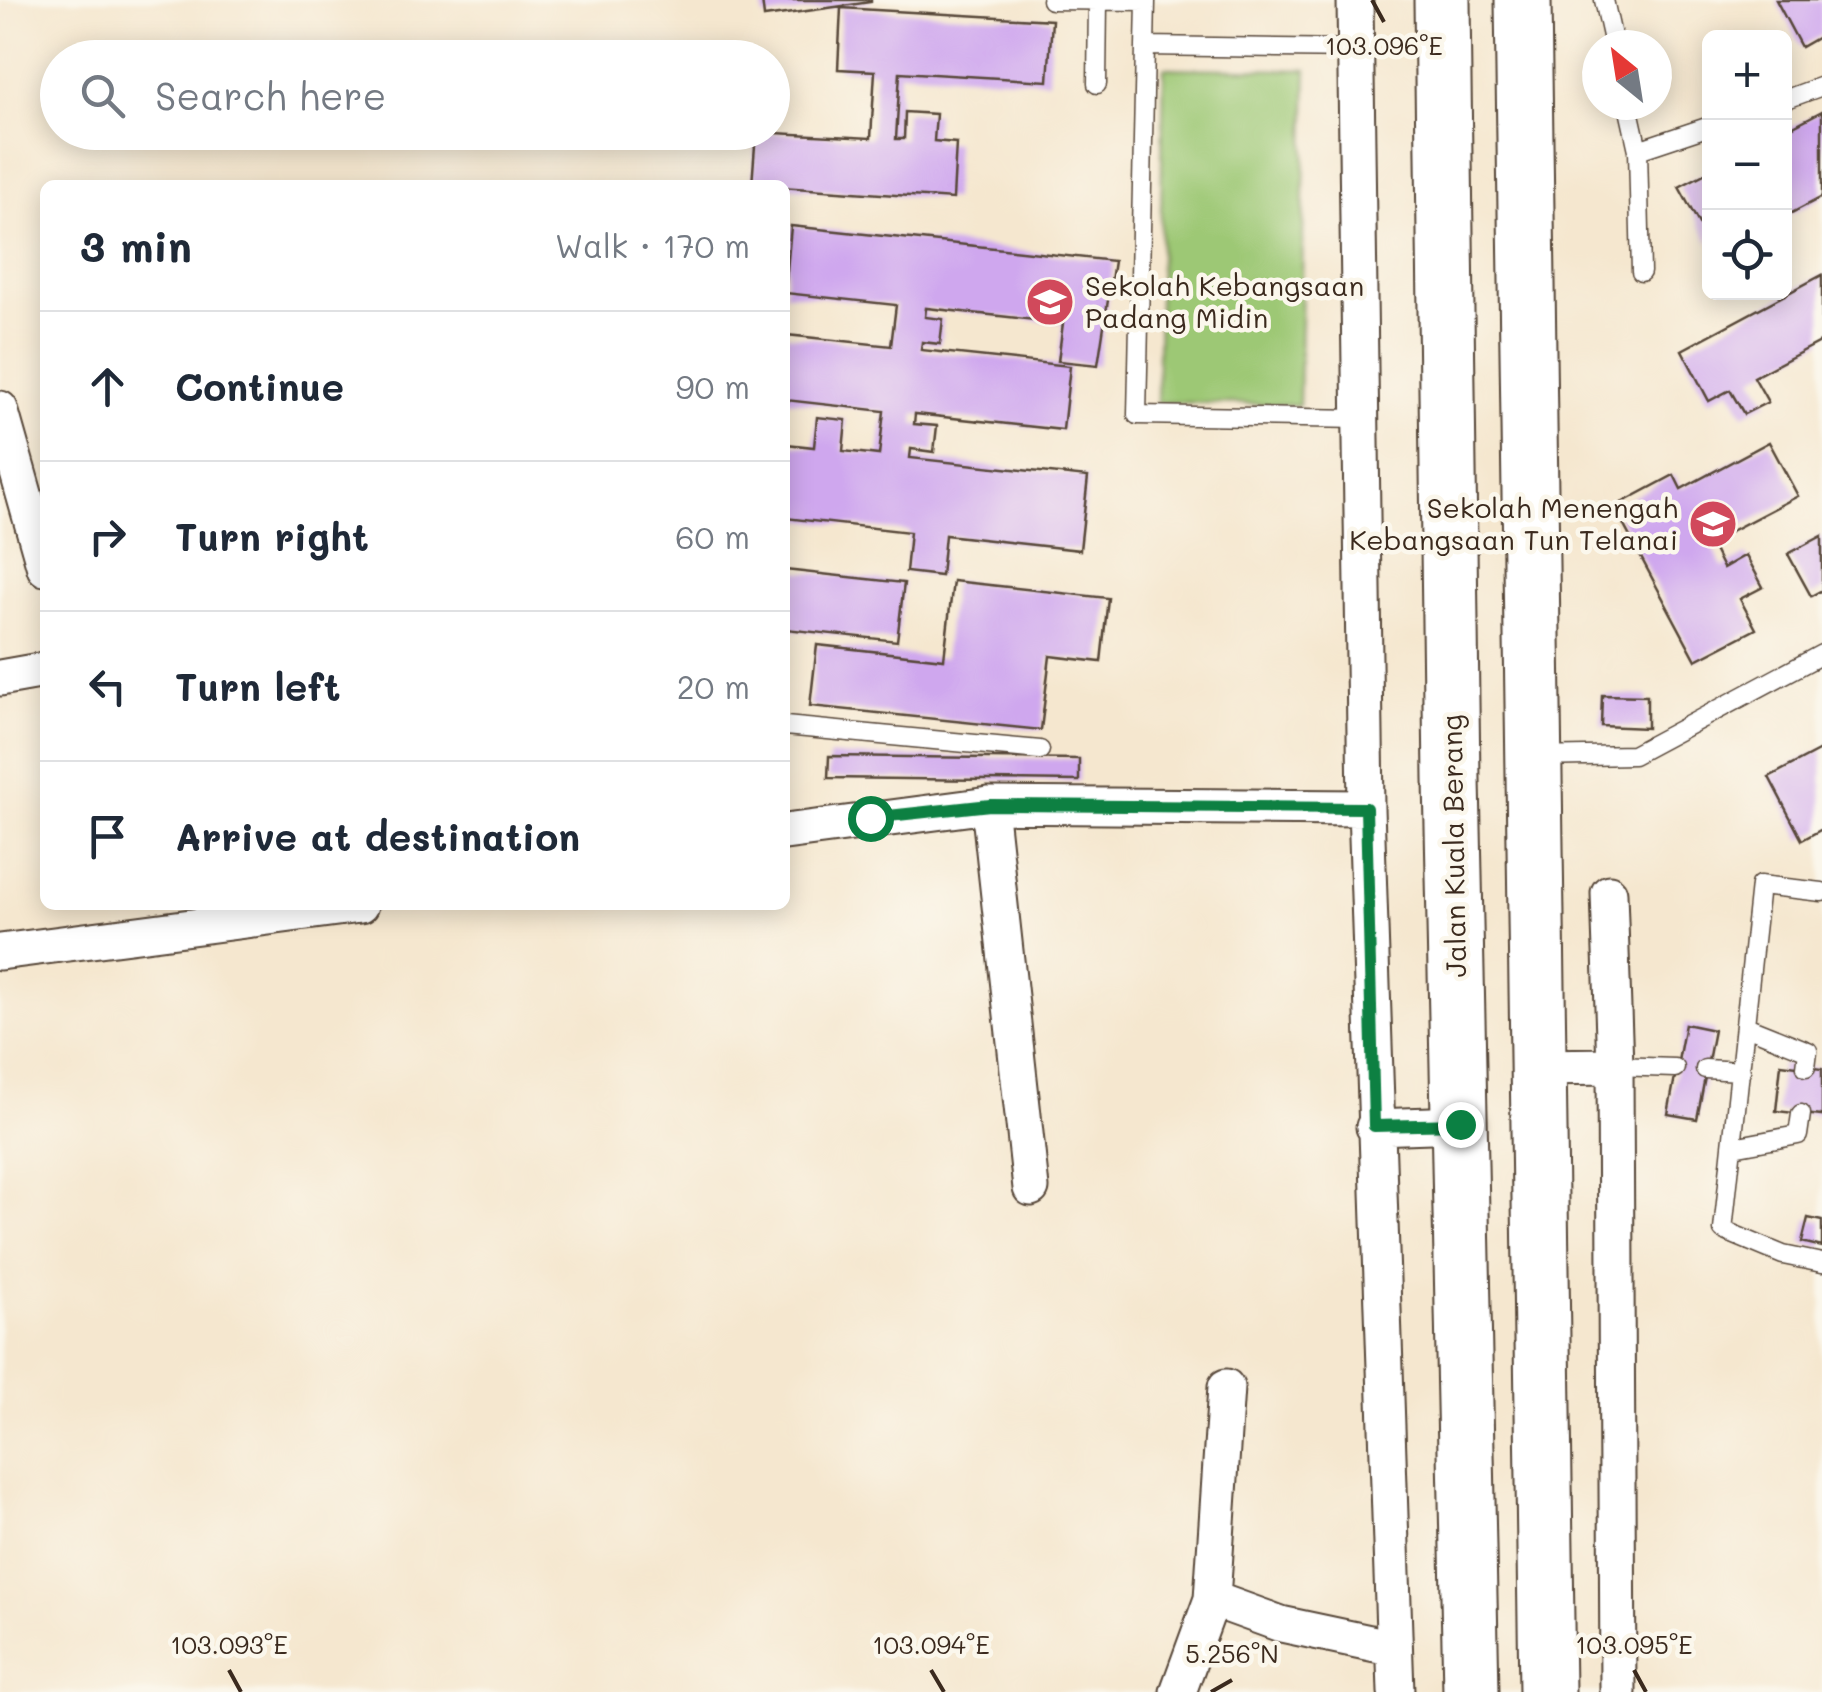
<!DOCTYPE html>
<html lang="en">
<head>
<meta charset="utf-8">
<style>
  :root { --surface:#fff; --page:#f2f2f3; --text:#1f2937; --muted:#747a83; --line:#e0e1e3 }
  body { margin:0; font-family:Mali,sans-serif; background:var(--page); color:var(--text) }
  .controls { position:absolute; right:30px; top:30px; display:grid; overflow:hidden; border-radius:15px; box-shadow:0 5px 25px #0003 }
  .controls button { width:90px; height:90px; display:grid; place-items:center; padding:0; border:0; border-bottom:2px solid var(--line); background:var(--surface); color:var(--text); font:50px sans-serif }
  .compass { position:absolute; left:1582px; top:30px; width:90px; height:90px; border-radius:50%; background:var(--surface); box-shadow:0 5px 25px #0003; rotate:330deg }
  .stop { position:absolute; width:30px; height:30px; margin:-22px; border:8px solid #0b8043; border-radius:50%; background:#fff }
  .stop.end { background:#0b8043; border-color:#fff; box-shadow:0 2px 10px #0008 }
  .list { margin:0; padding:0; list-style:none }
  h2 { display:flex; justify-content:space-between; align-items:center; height:130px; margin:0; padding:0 40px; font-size:42px }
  h2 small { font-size:32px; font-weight:400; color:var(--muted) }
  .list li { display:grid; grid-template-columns:65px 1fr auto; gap:30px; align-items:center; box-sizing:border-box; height:150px; padding:0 40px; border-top:2px solid var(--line) }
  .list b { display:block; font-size:38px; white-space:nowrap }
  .list em { font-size:32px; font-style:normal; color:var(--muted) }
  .icon { flex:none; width:55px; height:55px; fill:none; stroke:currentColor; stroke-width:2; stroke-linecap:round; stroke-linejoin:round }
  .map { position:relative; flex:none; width:1822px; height:1692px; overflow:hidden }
  .search { position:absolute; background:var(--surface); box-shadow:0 5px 25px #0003; left:40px; top:40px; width:750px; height:110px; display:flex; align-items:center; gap:25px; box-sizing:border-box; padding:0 35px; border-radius:55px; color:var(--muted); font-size:38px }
  .panel { position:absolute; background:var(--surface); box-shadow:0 5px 25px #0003; left:40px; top:180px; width:750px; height:730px; border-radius:15px }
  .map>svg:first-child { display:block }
  .green { fill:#9dc875; stroke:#6c794a; stroke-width:2.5 }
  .building { fill:#cfa7ee }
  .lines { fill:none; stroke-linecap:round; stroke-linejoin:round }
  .lane-casing { stroke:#574639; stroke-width:21 }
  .street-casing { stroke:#574639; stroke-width:39 }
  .highway-casing { stroke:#574639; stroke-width:59 }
  .lane { stroke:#fff; stroke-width:18 }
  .street { stroke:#fff; stroke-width:35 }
  .highway { stroke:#fff; stroke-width:55 }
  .route { stroke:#0b8043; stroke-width:12 }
  .ticks { fill:none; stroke:#3b2a1e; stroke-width:4 }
  .labels { text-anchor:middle; stroke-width:9; stroke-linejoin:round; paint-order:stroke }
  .poi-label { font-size:28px; fill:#3b2a1e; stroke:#fbf7ec; text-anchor:start }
  .street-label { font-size:28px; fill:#3b2a1e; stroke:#fbf7ec }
  .ticks-label { font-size:25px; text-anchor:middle; fill:#3b2a1e; stroke:#fbf7ec; stroke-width:9; stroke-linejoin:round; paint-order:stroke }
</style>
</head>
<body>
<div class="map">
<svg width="1822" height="1692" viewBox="0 0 1822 1692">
  <rect width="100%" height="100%" fill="#fbf7ec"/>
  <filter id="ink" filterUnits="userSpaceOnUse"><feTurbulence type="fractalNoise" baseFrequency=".01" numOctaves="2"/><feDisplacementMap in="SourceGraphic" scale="20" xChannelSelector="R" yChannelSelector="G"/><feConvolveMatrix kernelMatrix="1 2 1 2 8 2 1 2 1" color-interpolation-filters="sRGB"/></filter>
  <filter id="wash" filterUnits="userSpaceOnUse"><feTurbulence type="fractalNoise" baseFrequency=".0048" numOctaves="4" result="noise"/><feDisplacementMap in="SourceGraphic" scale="40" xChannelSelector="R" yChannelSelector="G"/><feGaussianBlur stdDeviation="2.25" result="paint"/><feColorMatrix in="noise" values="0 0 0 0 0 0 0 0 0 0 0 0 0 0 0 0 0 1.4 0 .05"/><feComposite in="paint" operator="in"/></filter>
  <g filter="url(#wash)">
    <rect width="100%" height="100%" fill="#f5e7cf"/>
    <!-- green -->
    <path class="green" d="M1164 68 1307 70 1299 405 1157 402Z"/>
    <g id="blocks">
      <!-- building -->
      <path class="building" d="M762 0H871V2L764 17Z
        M1776 0H1822V35L1801 47Z
        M841 8 1052 20 1048 81 900 72 896 139H904L905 112 936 114 934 141 956 143 953 199 752 185 756 132 871 138 875 71 838 69Z
        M1822 111V197L1784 217V131Z
        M1710 171V244L1679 187Z
        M791 226 1114 261 1098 365 1058 361 1063 323 926 308 925 317 943 319 940 344 922 342 921 350 1070 366 1063 430 915 414 914 424 937 426 934 452 911 449 910 458 1088 477 1080 550 945 535 941 576 906 572 910 532 785 518 786 444 814 447 817 417 846 420 843 451 879 455 884 411 785 400 786 335 891 346 896 305 785 293Z
        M1822 275V341L1754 377 1768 402 1744 414 1730 390 1709 401 1682 350Z
        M1769 442 1798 496 1710 542 1723 568 1746 555 1763 587 1740 599 1756 629 1696 660 1614 507 1674 475 1681 489Z
        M1822 536V590L1811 596 1788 554Z
        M785 570 904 583 897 641 785 629Z
        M953 581 1108 598 1101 662 1050 656 1041 730 810 706 817 645 944 659Z
        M1602 695 1647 696V728L1601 726Z
        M1822 749V829L1802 840 1769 777Z
        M829 756 1079 759V781L828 778Z
        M1685 1024 1714 1030 1697 1119 1668 1114Z
        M1781 1064 1822 1069V1116L1776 1111Z
        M1808 1218 1822 1221V1247L1802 1242Z"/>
    </g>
  </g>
  <g filter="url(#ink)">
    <use href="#blocks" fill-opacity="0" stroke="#574639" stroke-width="2.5"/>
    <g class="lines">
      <!-- lane casing -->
      <g class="lane-casing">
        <path id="lane" d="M1051 0 1146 1 1137 415 1360 419
          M1604 0 1614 45
          M1145 46 1355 49
          M1097 84 1098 1
          M1784 100 1822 86
          M1628 105 1638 150 1641 272
          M1638 150 1710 126
          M785 726 1040 750
          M1538 757 1633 755 1822 654
          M1822 892 1760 885 1723 1230 1783 1255 1822 1263
          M1746 1026 1808 1051 1806 1067
          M1615 1066 1675 1068
          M1705 1069 1741 1071
          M1733 1147 1798 1135 1801 1114"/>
      </g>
      <!-- street casing -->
      <g class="street-casing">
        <path id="street" d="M1355 0 1366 808 1396 1692
          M0 409 45 568
          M0 678 45 670
          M989 805 1031 1188
          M785 832 989 805 1366 808
          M1609 893 1615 1066 1618 1692
          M0 952 360 905
          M1536 1067 1615 1066
          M1374 1127 1460 1124
          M1212 1599 1281 1624 1394 1648
          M1178 1692 1212 1599 1226 1387"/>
      </g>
      <!-- highway casing -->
      <g class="highway-casing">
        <path id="highway" d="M1442 0 1452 779 1471 1692
          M1523 0 1547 1692"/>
      </g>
      <!-- lane -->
      <use href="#lane" class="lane"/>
      <!-- street -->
      <use href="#street" class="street"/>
      <!-- highway -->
      <use href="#highway" class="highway"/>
    </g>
  </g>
  <g class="lines" filter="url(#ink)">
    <!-- route -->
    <path class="route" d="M870 818 990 805 1366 808 1374 1126 1460 1124"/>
  </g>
  <!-- ticks -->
  <path class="ticks" d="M1372 0 1384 22M229 1670 241 1692M931 1670 944 1692M1634 1670 1646 1692M1211 1692 1232 1680"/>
  <!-- icons -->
  <defs>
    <g id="school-disc" transform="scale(2.5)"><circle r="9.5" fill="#d1495b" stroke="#fbf7ec"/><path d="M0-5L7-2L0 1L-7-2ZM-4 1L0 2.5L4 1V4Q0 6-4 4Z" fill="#fff"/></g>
  </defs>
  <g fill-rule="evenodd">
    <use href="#school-disc" x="1050" y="302"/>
    <use href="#school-disc" x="1713" y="524"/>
  </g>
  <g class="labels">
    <!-- poi labels -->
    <g class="poi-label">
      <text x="1085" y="296">Sekolah Kebangsaan<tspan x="1085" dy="32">Padang Midin</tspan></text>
      <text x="1678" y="518" text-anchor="end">Sekolah Menengah<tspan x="1678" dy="32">Kebangsaan Tun Telanai</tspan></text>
    </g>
    <!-- street labels -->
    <g class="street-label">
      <text transform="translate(1454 846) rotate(-91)" y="10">Jalan Kuala Berang</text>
    </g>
  </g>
  <g class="ticks-label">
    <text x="1384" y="55">103.096°E</text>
    <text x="229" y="1654">103.093°E</text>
    <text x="931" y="1654">103.094°E</text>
    <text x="1634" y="1654">103.095°E</text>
    <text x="1232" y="1663">5.256°N</text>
  </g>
</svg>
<div class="controls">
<button>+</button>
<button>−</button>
<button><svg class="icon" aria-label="locate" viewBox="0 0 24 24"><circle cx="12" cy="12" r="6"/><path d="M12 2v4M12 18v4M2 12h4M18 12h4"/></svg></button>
</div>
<svg class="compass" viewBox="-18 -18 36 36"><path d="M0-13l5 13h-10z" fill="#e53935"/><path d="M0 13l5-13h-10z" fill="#747a83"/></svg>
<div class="stop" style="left:870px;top:818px"></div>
<div class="stop end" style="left:1460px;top:1124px"></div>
<div class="search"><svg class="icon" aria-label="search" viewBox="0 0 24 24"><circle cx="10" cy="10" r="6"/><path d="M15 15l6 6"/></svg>Search here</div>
<section class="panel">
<h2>3 min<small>Walk · 170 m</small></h2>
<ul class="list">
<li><svg class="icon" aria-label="ahead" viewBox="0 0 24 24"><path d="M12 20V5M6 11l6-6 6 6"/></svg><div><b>Continue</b></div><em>90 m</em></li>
<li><svg class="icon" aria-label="right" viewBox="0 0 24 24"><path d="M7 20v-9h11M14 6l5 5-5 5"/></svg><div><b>Turn right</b></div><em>60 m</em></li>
<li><svg class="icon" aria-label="left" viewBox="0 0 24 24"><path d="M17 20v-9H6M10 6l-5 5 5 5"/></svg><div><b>Turn left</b></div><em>20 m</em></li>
<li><svg class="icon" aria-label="arrive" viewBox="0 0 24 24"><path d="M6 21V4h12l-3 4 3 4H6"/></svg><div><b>Arrive at destination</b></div></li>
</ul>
</section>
</div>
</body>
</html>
